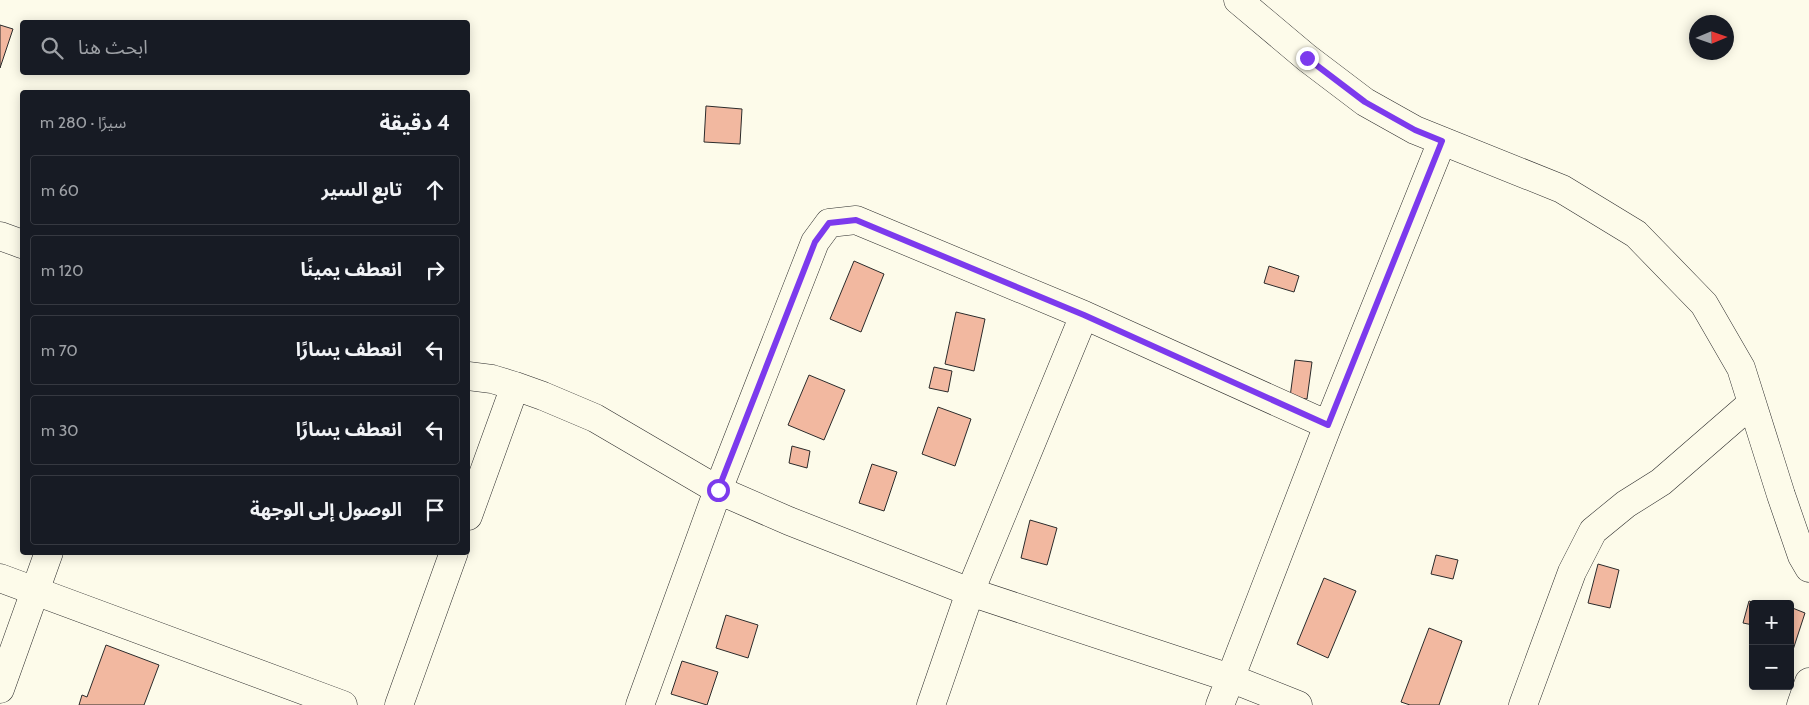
<!DOCTYPE html>
<html lang="ar">
<head>
<meta charset="utf-8">
<style>
  :root { --surface:#171b24; --page:#20242c; --text:#f1f3f6; --muted:#9ea1a6; --line:#363941 }
  body { margin:0; font-family:Cabin,"Noto Sans Arabic",sans-serif; background:var(--page); color:var(--text); direction:rtl }
  .controls { position:absolute; right:15px; bottom:15px; display:grid; overflow:hidden; border-radius:5px; box-shadow:0 2px 12px #0003 }
  .controls button { width:45px; height:45px; display:grid; place-items:center; padding:0; border:0; border-bottom:1px solid var(--line); background:var(--surface); color:var(--text); font:25px sans-serif }
  .compass { position:absolute; left:1689px; top:15px; width:45px; height:45px; border-radius:50%; background:var(--surface); box-shadow:0 2px 12px #0003; rotate:88deg }
  .stop { position:absolute; width:15px; height:15px; margin:-11px; border:4px solid #7c3aed; border-radius:50%; background:#fff }
  .stop.end { background:#7c3aed; border-color:#fff; box-shadow:0 1px 5px #0008 }
  .list { margin:0; padding:0; list-style:none }
  h2 { display:flex; justify-content:space-between; align-items:center; height:65px; margin:0; padding:0 20px; font-size:21px }
  h2 small { font-size:16px; font-weight:400; color:var(--muted) }
  .list li { display:grid; grid-template-columns:32px 1fr auto; gap:15px; align-items:center; box-sizing:border-box; height:70px; margin:0 10px 10px; padding:0 10px; border:1px solid var(--line); border-radius:5px }
  .list b { display:block; font-size:19px; white-space:nowrap }
  .list em { font-size:16px; font-style:normal; color:var(--muted) }
  .icon { flex:none; width:28px; height:28px; fill:none; stroke:currentColor; stroke-width:2; stroke-linecap:round; stroke-linejoin:round }
  .map { position:relative; flex:none; width:1809px; height:705px; overflow:hidden; direction:ltr }
  .search { position:absolute; background:var(--surface); box-shadow:0 2px 12px #0003; left:20px; top:20px; width:450px; height:55px; display:flex; align-items:center; gap:12px; box-sizing:border-box; padding:0 18px; border-radius:5px; color:var(--muted); font-size:19px }
  .panel { position:absolute; background:var(--surface); box-shadow:0 2px 12px #0003; left:20px; top:90px; width:450px; height:465px; border-radius:5px; direction:rtl }
  .map>svg:first-child { display:block }
  .building { fill:#f2b8a0; stroke:#2b2b2b }
  .lines { fill:none; stroke-linecap:round; stroke-linejoin:round }
  .minor-casing { stroke:#2b2b2b; stroke-width:29 }
  .minor { stroke:#fdfbea; stroke-width:28 }
  .route { stroke:#7c3aed; stroke-width:6 }
</style>
</head>
<body>
<div class="map">
<svg width="1809" height="705" viewBox="0 0 1809 705">
  <rect width="100%" height="100%" fill="#fdfbea"/>
  <!-- building -->
  <path class="building" d="M0 25 13 29 0 68Z
    M706 106 742 109 740 144 704 142Z
    M854 261 884 274 861 332 830 319Z
    M1269 266 1299 276 1294 292 1264 283Z
    M956 312 985 319 974 371 945 364Z
    M1295 360 1312 362 1307 399 1290 397Z
    M934 367 952 371 948 392 929 388Z
    M809 375 845 390 824 440 788 425Z
    M938 407 971 419 955 466 922 454Z
    M792 446 810 451 807 468 789 463Z
    M872 464 897 472 884 511 859 503Z
    M1030 520 1057 528 1047 565 1021 558Z
    M1436 555 1458 560 1453 579 1431 574Z
    M1598 564 1619 570 1610 608 1588 603Z
    M1324 578 1356 591 1328 658 1297 644Z
    M1749 601 1759 604H1753V625L1743 623Z
    M1790 607 1805 613 1790 659Z
    M726 615 758 625 748 658 716 648Z
    M1429 628 1462 641 1439 705H1410L1401 702Z
    M106 645 159 665 144 705H79L82 695 87 697Z
    M682 661 718 672 707 705 671 694Z"/>
  <g class="lines">
    <!-- minor casing -->
    <g class="minor-casing">
      <path id="minor" d="M1238 0 1307 58 1365 102 1415 130 1562 189 1636 234 1704 304 1741 368 1781 495 1802 556 1809 568
        M0 236 22 244
        M468 376 492 379 515 386 543 396 595 418 718 490 789 521 970 592 1230 678 1298 705
        M468 516 515 386
        M0 578 343 705
        M0 689 49 552
        M399 705 454 552
        M640 705 718 490 815 242 829 223 856 220 1084 315 1328 425
        M931 705 970 592 1084 315
        M1220 705 1328 425 1442 141
        M1523 705 1572 572 1593 531 1626 504 1661 482 1752 403
        M1801 705 1809 682"/>
    </g>
    <!-- minor -->
    <use href="#minor" class="minor"/>
  </g>
  <g class="lines">
    <!-- route -->
    <path class="route" d="M718 490 815 242 829 223 856 220 1084 315 1328 425 1442 141 1415 130 1365 102 1307 58"/>
  </g>
</svg>
<div class="controls">
<button>+</button>
<button>−</button>
</div>
<svg class="compass" viewBox="-18 -18 36 36"><path d="M0-13l5 13h-10z" fill="#e53935"/><path d="M0 13l5-13h-10z" fill="#9ea1a6"/></svg>
<div class="stop" style="left:718px;top:490px"></div>
<div class="stop end" style="left:1307px;top:58px"></div>
<div class="search"><svg class="icon" aria-label="search" viewBox="0 0 24 24"><circle cx="10" cy="10" r="6"/><path d="M15 15l6 6"/></svg>ابحث هنا</div>
<section class="panel">
<h2>4 دقيقة<small>سيرًا · 280 m</small></h2>
<ul class="list">
<li><svg class="icon" aria-label="ahead" viewBox="0 0 24 24"><path d="M12 20V5M6 11l6-6 6 6"/></svg><div><b>تابع السير</b></div><em>60 m</em></li>
<li><svg class="icon" aria-label="right" viewBox="0 0 24 24"><path d="M7 20v-9h11M14 6l5 5-5 5"/></svg><div><b>انعطف يمينًا</b></div><em>120 m</em></li>
<li><svg class="icon" aria-label="left" viewBox="0 0 24 24"><path d="M17 20v-9H6M10 6l-5 5 5 5"/></svg><div><b>انعطف يسارًا</b></div><em>70 m</em></li>
<li><svg class="icon" aria-label="left" viewBox="0 0 24 24"><path d="M17 20v-9H6M10 6l-5 5 5 5"/></svg><div><b>انعطف يسارًا</b></div><em>30 m</em></li>
<li><svg class="icon" aria-label="arrive" viewBox="0 0 24 24"><path d="M6 21V4h12l-3 4 3 4H6"/></svg><div><b>الوصول إلى الوجهة</b></div></li>
</ul>
</section>
</div>
</body>
</html>
